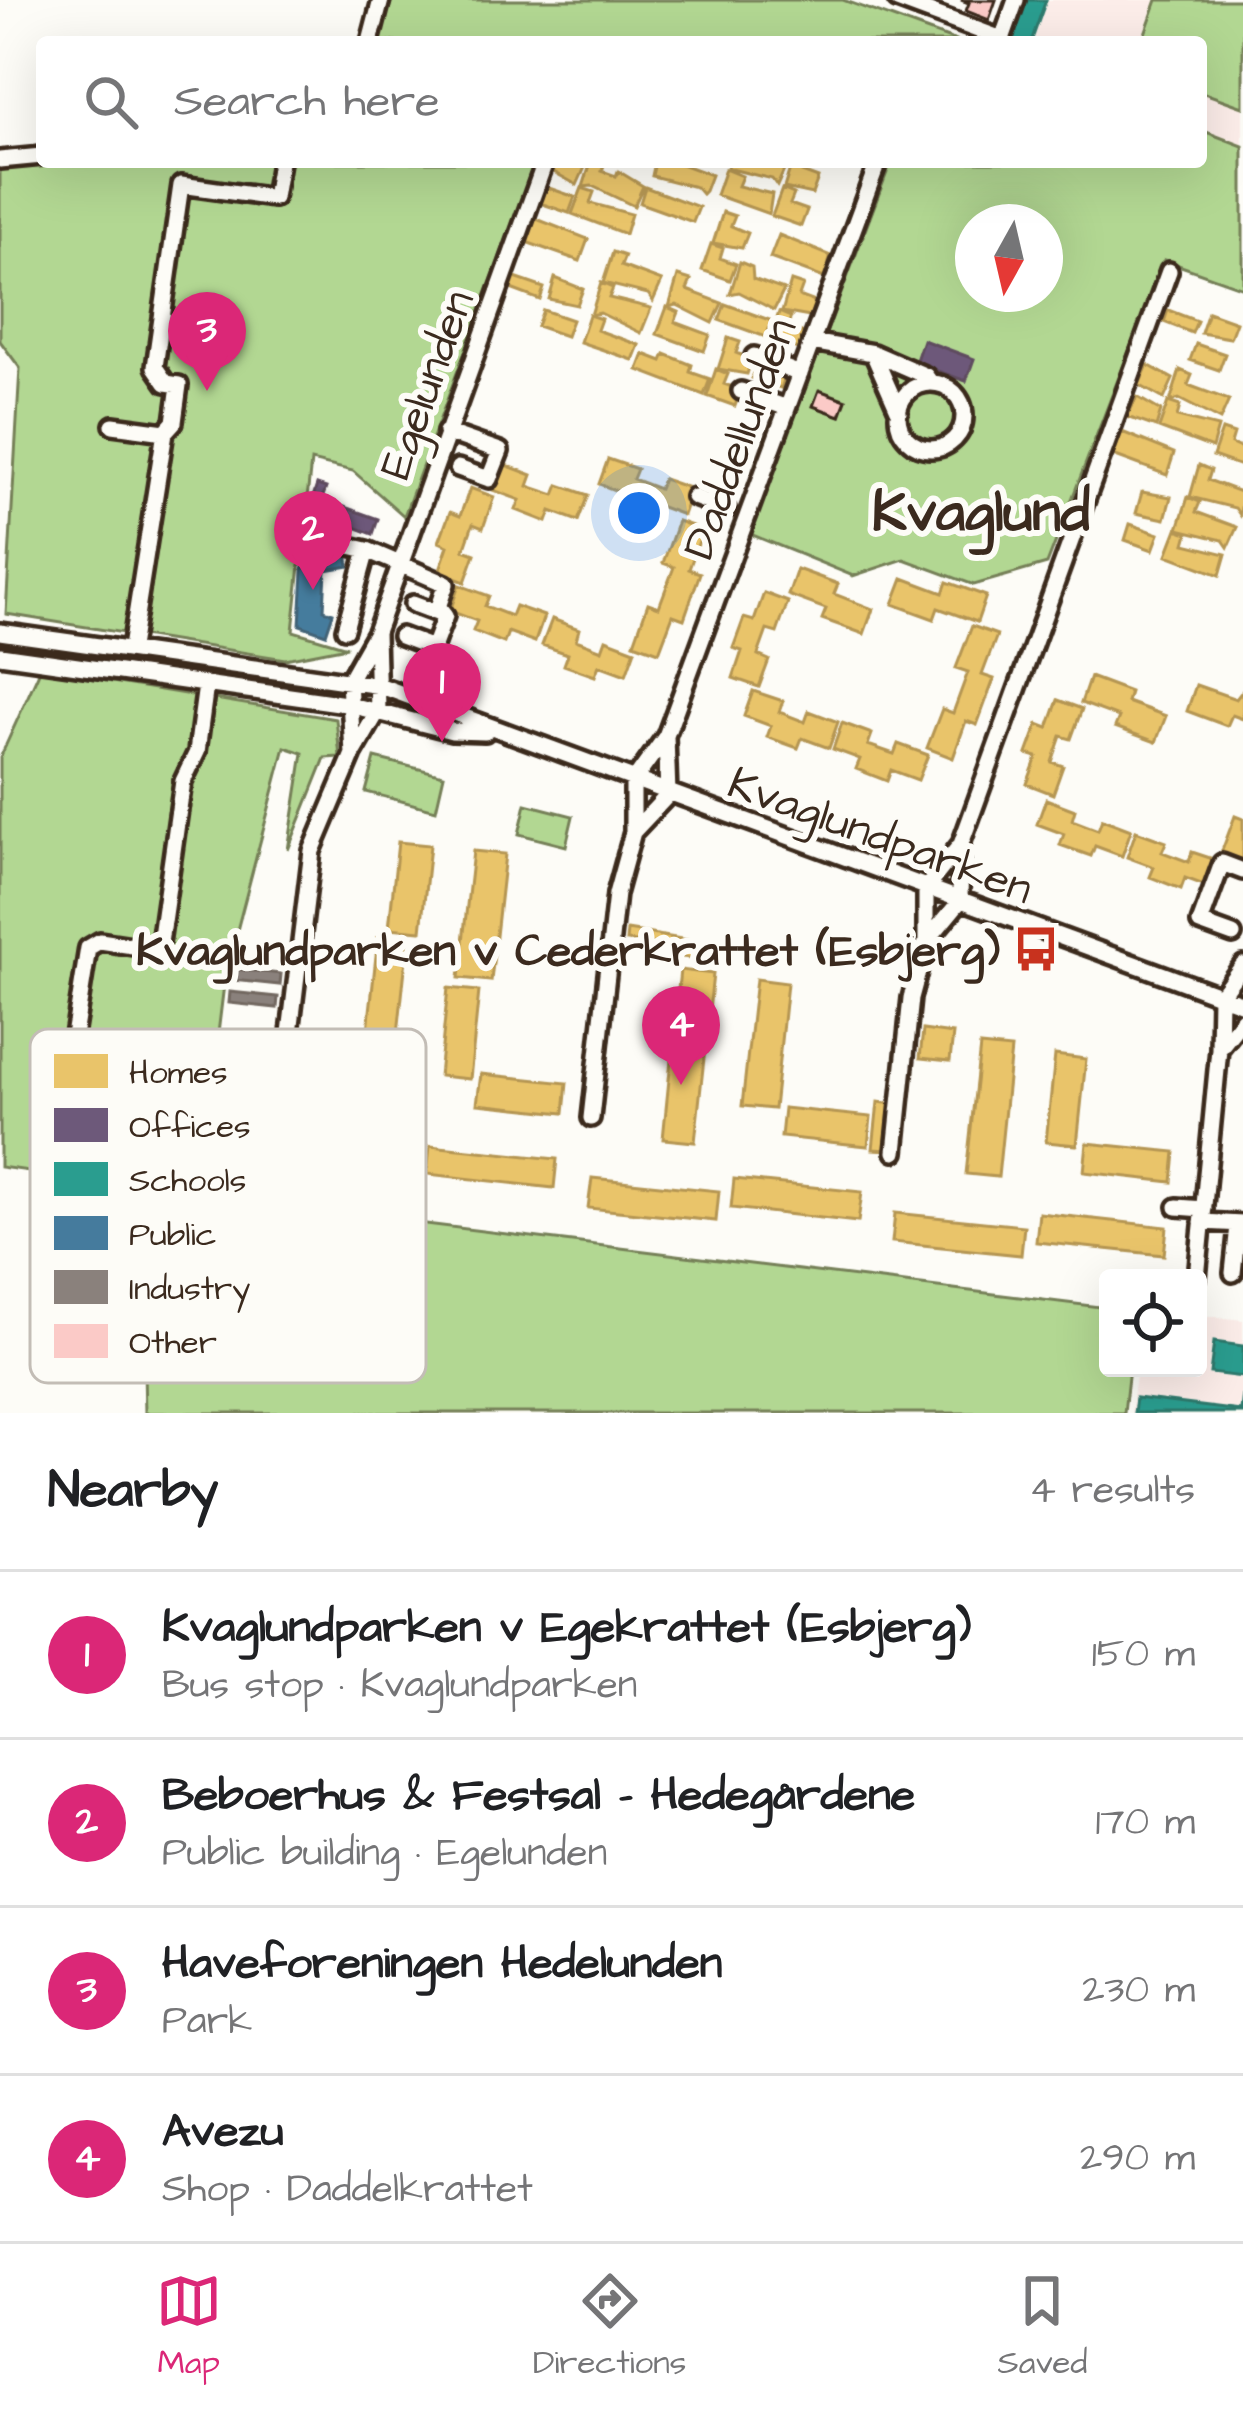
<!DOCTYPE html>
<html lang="en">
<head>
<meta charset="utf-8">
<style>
  :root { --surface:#fff; --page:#f2f2f2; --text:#202124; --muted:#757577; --line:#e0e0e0; --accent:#db2777 }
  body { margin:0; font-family:"Architects Daughter",sans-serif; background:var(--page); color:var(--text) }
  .controls { position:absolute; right:36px; bottom:36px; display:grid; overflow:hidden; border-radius:12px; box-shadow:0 12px 48px #0002 }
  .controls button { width:108px; height:108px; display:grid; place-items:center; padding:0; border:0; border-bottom:3px solid var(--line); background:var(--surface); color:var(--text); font:60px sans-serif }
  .compass { position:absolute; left:955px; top:204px; width:108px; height:108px; border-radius:50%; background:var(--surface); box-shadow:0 12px 48px #0002; rotate:188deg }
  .you { position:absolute; left:639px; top:513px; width:42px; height:42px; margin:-30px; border:9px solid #fff; border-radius:50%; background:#1a73e8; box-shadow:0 0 0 18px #1a73e833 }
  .badge { display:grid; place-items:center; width:78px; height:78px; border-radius:50%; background:var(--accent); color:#fff; font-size:39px; font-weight:700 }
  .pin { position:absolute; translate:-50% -99px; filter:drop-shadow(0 3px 6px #0008) }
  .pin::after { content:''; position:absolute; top:63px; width:42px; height:36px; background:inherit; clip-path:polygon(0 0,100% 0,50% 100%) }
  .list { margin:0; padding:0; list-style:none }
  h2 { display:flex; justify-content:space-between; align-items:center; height:156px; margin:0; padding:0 48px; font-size:51px }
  h2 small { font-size:39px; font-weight:400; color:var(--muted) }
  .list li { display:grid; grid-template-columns:78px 1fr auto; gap:36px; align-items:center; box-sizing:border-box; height:168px; padding:0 48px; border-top:3px solid var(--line) }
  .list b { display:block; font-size:45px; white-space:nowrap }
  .list p { margin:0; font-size:39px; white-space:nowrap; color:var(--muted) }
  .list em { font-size:39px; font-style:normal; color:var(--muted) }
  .icon { flex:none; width:66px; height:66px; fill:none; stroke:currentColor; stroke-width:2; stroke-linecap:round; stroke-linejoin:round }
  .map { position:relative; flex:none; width:1243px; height:1413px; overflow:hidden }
  .search { position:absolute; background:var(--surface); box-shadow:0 12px 48px #0002; left:36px; right:36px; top:36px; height:132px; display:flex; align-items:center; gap:30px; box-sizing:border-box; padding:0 42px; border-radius:12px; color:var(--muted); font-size:45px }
  .sheet { height:828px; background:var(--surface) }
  nav { display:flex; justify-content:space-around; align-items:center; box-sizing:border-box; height:168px; border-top:3px solid var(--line); background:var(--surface); font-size:33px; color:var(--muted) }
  nav a { display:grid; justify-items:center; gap:6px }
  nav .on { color:var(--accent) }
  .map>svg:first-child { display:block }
  .built { fill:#fcede9 }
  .green { fill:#b2d792; stroke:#768058; stroke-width:3; fill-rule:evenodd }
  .homes { fill:#e9c46a; stroke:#b59653; stroke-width:3 }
  .offices { fill:#6d597a; stroke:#5e4b5e; stroke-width:3 }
  .schools { fill:#2a9d8f; stroke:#2f7a6d; stroke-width:3 }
  .public { fill:#457b9d; stroke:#426377; stroke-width:3 }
  .industry { fill:#8a817c; stroke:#726760; stroke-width:3 }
  .building { fill:#fbcac7; stroke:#3b2a1e; stroke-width:3 }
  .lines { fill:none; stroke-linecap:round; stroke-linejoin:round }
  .minor-casing { stroke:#3b2a1e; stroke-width:24 }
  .minor { stroke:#fdfcf7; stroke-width:15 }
  .labels { text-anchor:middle; stroke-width:12; stroke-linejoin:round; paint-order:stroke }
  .street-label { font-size:45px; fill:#3b2a1e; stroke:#fdfcf7 }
  .poi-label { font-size:45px; font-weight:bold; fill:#3b2a1e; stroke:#fdfcf7; text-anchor:end }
  .district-label { font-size:57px; font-weight:bold; fill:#3b2a1e; stroke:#fdfcf7 }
  .key { fill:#fdfcf7; stroke:#c3bdb6; stroke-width:3 }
  .key-label { font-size:33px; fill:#3b2a1e }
</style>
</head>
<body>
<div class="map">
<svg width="1243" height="1413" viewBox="0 0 1243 1413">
  <rect width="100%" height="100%" fill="#fdfcf7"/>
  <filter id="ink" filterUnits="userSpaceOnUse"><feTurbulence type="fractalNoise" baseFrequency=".00833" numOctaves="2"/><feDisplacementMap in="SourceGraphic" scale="24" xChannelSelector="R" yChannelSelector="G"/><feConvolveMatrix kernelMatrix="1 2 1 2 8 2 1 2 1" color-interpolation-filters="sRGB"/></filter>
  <g filter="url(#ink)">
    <!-- built -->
    <path class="built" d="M1046 0H1243V146L1201 130V42H1031Z
      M1198 1315 1243 1320V1413H1131L1137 1368H1198Z"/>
    <!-- green -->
    <path class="green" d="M391 0H843L959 42H377Z
      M1157 0H1243V107L1201 92V42H1142Z
      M1201 130 1243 146V288L1164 260 1047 564 974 585 904 559 853 576 750 534 891 162H1201ZM973 222H1045V294H973Z
      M42 162H535L404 516 353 471 311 461 293 631 347 647 285 659 6 614 20 368 0 341V165Z
      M40 670 336 719 340 757 325 758 288 850 303 753 285 747 225 976 207 1124 220 1173 272 1180V1205L1108 1308V1368H1129L1124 1413H145L143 1328 165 1240 160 1189 0 1167V758Z
      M375 758 444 775 436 810 366 792Z
      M526 804 573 816 566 846 519 834Z"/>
    <!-- homes -->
    <path class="homes" d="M555 162 586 165 577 185 552 171Z
      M591 162H605L602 171 616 176 618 171 643 186 634 206 592 186 583 187Z
      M655 162H676L711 175 705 191 702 194 696 187 652 176Z
      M774 162 786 166 777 186 772 179 727 168 728 162Z
      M792 162H805L802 172 818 178 812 194 784 188Z
      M725 169 742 176 738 186 772 194 769 214 716 195Z
      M546 187 575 197 569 213 540 203Z
      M645 187 699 207 693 222 640 203Z
      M582 188 594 192 590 203 631 214 625 234 572 214Z
      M782 189 794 194 790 204 807 210 801 226 772 216Z
      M723 212 735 216 731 226 748 233 742 248 713 243Z
      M534 218 588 239 580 261 526 242Z
      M779 235 831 256 824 278 770 258Z
      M711 244 723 248 720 258 736 264 730 280 702 270Z
      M613 252 625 256 621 266 662 281 653 301 648 294 603 283Z
      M740 262 752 267 753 279 784 290 774 310 739 292 730 294Z
      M678 276 691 280 687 290 722 303 713 323 677 305 669 307Z
      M515 278 544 288 540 300 511 289Z
      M555 278 583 289 577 305 549 299Z
      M791 281 803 285 799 296 815 302 810 317 782 312Z
      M601 283 613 288 609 298 651 308 641 333 600 313 591 315Z
      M725 304 772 321 766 337 719 320Z
      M667 307 679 312 675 322 710 335 704 351 657 334Z
      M543 310 572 320 566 336 537 326Z
      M1168 310 1197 321 1192 333 1164 322Z
      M779 312 791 317 787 327 804 333 798 349 770 339Z
      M1208 312 1236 322 1230 338 1201 333Z
      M589 315 601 319 597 330 639 345 633 360 580 342Z
      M728 338 740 342 736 353 752 359 747 374 718 369Z
      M1196 344 1225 354 1219 370 1190 360Z
      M644 354 662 361 665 354 692 365 690 372 710 379 704 395 638 370Z
      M1148 365 1173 379 1164 399 1139 385Z
      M756 367 785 377 781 388 752 378Z
      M716 369 728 374 724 384 741 390 735 406 707 396Z
      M1180 370 1192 375 1188 385 1229 400 1220 420 1179 399 1170 402Z
      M1137 397 1161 411 1156 427 1127 417Z
      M1168 402 1180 406 1177 417 1218 427 1212 448 1159 428Z
      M1222 430 1234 434 1231 444 1243 449 1241 466 1213 456Z
      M1122 432 1174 453 1167 475 1113 455Z
      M608 459 637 469 633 479 659 489 663 479 692 489 683 515 656 505 652 516 621 504 625 494 599 484Z
      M503 464 532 475 528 486 555 495 559 485 588 495 578 521 551 511 547 522 516 510 520 500 493 490Z
      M1199 465 1211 470 1208 480 1243 493 1240 515 1235 508 1190 497Z
      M470 488 494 497 483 528 473 524 464 550 475 554 465 582 439 572 448 546 439 542 450 512 460 516Z
      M1142 492 1171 497 1165 519 1136 513Z
      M1188 497 1200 502 1196 512 1237 527 1228 547 1223 540 1178 529Z
      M678 521 703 530 689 569 700 573 684 619 673 615 659 652 634 643 648 603 659 607 674 567 663 563Z
      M1130 524 1159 534 1153 550 1125 540Z
      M1177 529 1188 533 1185 544 1226 554 1220 575 1167 555Z
      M797 569 838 584 834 594 873 609 864 634 822 619 826 609 788 595Z
      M903 578 943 593 947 582 986 596 977 622 938 608 934 619 893 604Z
      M459 585 489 596 485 606 511 616 515 606 544 616 535 642 508 632 504 643 473 631 477 621 450 611Z
      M764 593 788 602 777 633 767 630 758 655 769 660 759 687 733 678 742 651 733 648 744 618 754 621Z
      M552 619 579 629 576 640 602 650 606 639 635 650 626 675 599 665 595 676 564 665 568 654 542 645Z
      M972 626 997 635 982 675 994 679 977 725 966 721 953 758 927 748 942 709 953 713 968 672 956 668Z
      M1090 677 1130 692 1127 702 1166 716 1156 742 1115 727 1119 717 1081 703Z
      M1196 685 1236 699 1243 690V719L1232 715 1227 726 1187 711Z
      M753 691 783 701 779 712 805 722 809 711 838 722 829 748 802 738 798 748 767 737 771 726 744 716Z
      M1058 700 1082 709 1071 739 1061 736 1052 762 1063 766 1053 794 1027 784 1037 757 1027 754 1038 724 1048 728Z
      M842 723 872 734 868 745 894 754 898 744 928 755 918 780 891 770 887 781 856 769 860 759 833 749Z
      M1046 799 1075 810 1072 820 1098 830 1102 819 1131 830 1122 856 1095 846 1091 856 1060 845 1064 834 1037 824Z
      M1235 816 1243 819V864L1220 856Z
      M1136 831 1166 842 1162 852 1189 862 1192 852 1222 862 1212 888 1185 878 1181 889 1150 877 1154 867 1127 857Z
      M398 842 430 845 421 931 389 928Z
      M473 851 505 854 491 981 459 978Z
      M627 930 700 942 698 959 674 956 675 946 626 941Z
      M378 937 408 940 390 1109 360 1105Z
      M680 970 713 974 695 1142 663 1139Z
      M756 979 787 983 774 1109 742 1106Z
      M448 988 479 991 470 1079 439 1076Z
      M923 1030 953 1034 950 1061 920 1058Z
      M980 1046 1011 1049 998 1177 966 1174Z
      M1055 1055 1086 1059 1077 1145 1046 1142Z
      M481 1074 567 1083 564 1113 477 1104Z
      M878 1102 894 1104 889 1150 873 1149Z
      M784 1108 871 1117 868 1146 781 1137Z
      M1087 1143 1175 1152 1172 1182 1084 1172Z
      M430 1146 557 1159 554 1188 427 1174Z
      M592 1178 719 1191 716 1221 588 1208Z
      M734 1179 862 1192 858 1222 731 1208Z
      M895 1213 1024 1226 1021 1255 892 1242Z
      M1039 1213 1167 1227 1164 1255 1036 1242Z"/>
    <!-- offices -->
    <path class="offices" d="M923 340 974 359 966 381 915 363Z
      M317 485 326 488 322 499 378 519 373 534 315 512 317 505 311 503Z"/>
    <!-- schools -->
    <path class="schools" d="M1023 0H1046L1031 42H1007Z
      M1214 1342 1243 1346V1377L1210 1373Z
      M1243 1393V1413H1134L1136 1398 1241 1411Z"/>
    <!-- public -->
    <path class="public" d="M346 547 349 566 326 570 324 610 333 613 326 634 300 625 304 555Z"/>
    <!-- industry -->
    <path class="industry" d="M233 969 281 974 280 985 232 980Z
      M230 992 278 997 277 1008 229 1003Z"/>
    <!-- building -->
    <path class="building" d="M961 0H996L989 20 966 11 969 3Z
      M819 390 846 400 840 416 813 406Z"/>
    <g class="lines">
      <!-- minor casing -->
      <g class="minor-casing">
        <path id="minor" d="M897 0 1002 39 1016 0
          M370 42 381 0
          M0 160 42 156
          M812 342 873 353 926 376 931 383
          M873 353 899 412
          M754 356 800 374
          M898 416a33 33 0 1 1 66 0a33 33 0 1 1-66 0Z
          M741 391 787 408
          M113 425 165 432
          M446 432 500 451 489 479 458 468
          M694 497 726 509
          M324 540 367 550 446 584 438 607 445 616 433 648 401 636
          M413 604 445 616
          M345 629 367 550
          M0 632 381 686 1243 1004
          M376 632 545 162
          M376 632 378 711 353 754 349 680Z
          M131 648 165 432 174 422 179 385 166 383 155 367 181 185 274 198 280 162
          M0 655 346 704 452 731 485 732
          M666 736 877 165
          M666 736 668 795 633 832V782Z
          M961 844 1169 271
          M1233 935 1200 923 1222 863 1243 871
          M1243 965 1220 996 1219 1049 1243 1019
          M282 1099 312 851 353 754
          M591 1118 616 894 633 832
          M895 1152 911 998 926 942V888L961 844 960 901 926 942
          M53 1168 88 948 100 941 159 950 183 781 197 752 206 685
          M1177 1207 1204 1209
          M1202 1222 1243 1224
          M1233 1273 1238 1226
          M1197 1278 1219 1049"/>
      </g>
      <!-- minor -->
      <use href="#minor" class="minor"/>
    </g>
  </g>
  <!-- icons -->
  <defs>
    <g id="bus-bare" transform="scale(3.6)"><path d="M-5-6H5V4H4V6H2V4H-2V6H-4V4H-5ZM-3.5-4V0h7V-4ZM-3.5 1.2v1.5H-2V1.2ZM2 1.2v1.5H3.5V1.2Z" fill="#c8321e" stroke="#fdfcf7" stroke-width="2.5" paint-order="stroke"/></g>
  </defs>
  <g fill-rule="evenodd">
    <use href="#bus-bare" x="1036" y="949"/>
  </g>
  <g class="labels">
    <!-- street labels -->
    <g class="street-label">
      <text transform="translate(425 384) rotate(-70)" y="16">Egelunden</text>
      <text transform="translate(738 438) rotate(-70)" y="16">Daddellunden</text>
      <text transform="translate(881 834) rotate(20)" y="16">Kvaglundparken</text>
    </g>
    <!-- poi labels -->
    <g class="poi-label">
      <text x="1000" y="965">Kvaglundparken v Cederkrattet (Esbjerg)</text>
    </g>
    <!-- district labels -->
    <g class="district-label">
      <text x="981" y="530">Kvaglund</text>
    </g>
  </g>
  <!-- legend -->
  <rect x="30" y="1029" width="396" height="354" rx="18" class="key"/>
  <rect x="54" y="1054" width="54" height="34" fill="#e9c46a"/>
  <rect x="54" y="1108" width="54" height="34" fill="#6d597a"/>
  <rect x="54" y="1162" width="54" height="34" fill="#2a9d8f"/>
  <rect x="54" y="1216" width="54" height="34" fill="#457b9d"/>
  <rect x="54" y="1270" width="54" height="34" fill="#8a817c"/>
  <rect x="54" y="1324" width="54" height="34" fill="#fbcac7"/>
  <g class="key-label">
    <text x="129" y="1083">Homes</text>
    <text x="129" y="1137">Offices</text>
    <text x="129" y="1191">Schools</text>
    <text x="129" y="1245">Public</text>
    <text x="129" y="1299">Industry</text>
    <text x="129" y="1353">Other</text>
  </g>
</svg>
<div class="controls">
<button><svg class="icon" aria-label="locate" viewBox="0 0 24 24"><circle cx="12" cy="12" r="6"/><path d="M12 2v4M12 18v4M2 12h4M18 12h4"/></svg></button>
</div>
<svg class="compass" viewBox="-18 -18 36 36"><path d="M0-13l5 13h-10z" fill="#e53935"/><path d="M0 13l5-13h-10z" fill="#757577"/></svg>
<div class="you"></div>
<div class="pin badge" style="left:442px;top:742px">1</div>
<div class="pin badge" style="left:313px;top:590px">2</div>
<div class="pin badge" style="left:207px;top:391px">3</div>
<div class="pin badge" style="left:681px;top:1085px">4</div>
<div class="search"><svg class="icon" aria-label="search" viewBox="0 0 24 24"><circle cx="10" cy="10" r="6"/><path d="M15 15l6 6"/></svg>Search here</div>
</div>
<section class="sheet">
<h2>Nearby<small>4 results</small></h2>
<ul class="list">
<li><span class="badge">1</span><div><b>Kvaglundparken v Egekrattet (Esbjerg)</b><p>Bus stop · Kvaglundparken</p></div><em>150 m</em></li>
<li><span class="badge">2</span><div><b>Beboerhus &amp; Festsal - Hedegårdene</b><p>Public building · Egelunden</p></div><em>170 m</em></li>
<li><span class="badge">3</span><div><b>Haveforeningen Hedelunden</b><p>Park</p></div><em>230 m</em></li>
<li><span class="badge">4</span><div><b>Avezu</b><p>Shop · Daddelkrattet</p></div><em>290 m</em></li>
</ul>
</section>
<nav>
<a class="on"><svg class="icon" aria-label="map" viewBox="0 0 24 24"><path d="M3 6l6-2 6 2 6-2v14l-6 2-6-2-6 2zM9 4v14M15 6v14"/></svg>Map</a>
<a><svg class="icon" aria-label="directions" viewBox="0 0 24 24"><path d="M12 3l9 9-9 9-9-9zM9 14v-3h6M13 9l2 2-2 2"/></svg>Directions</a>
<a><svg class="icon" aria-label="saved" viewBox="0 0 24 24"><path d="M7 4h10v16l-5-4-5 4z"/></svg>Saved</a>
</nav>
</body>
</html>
